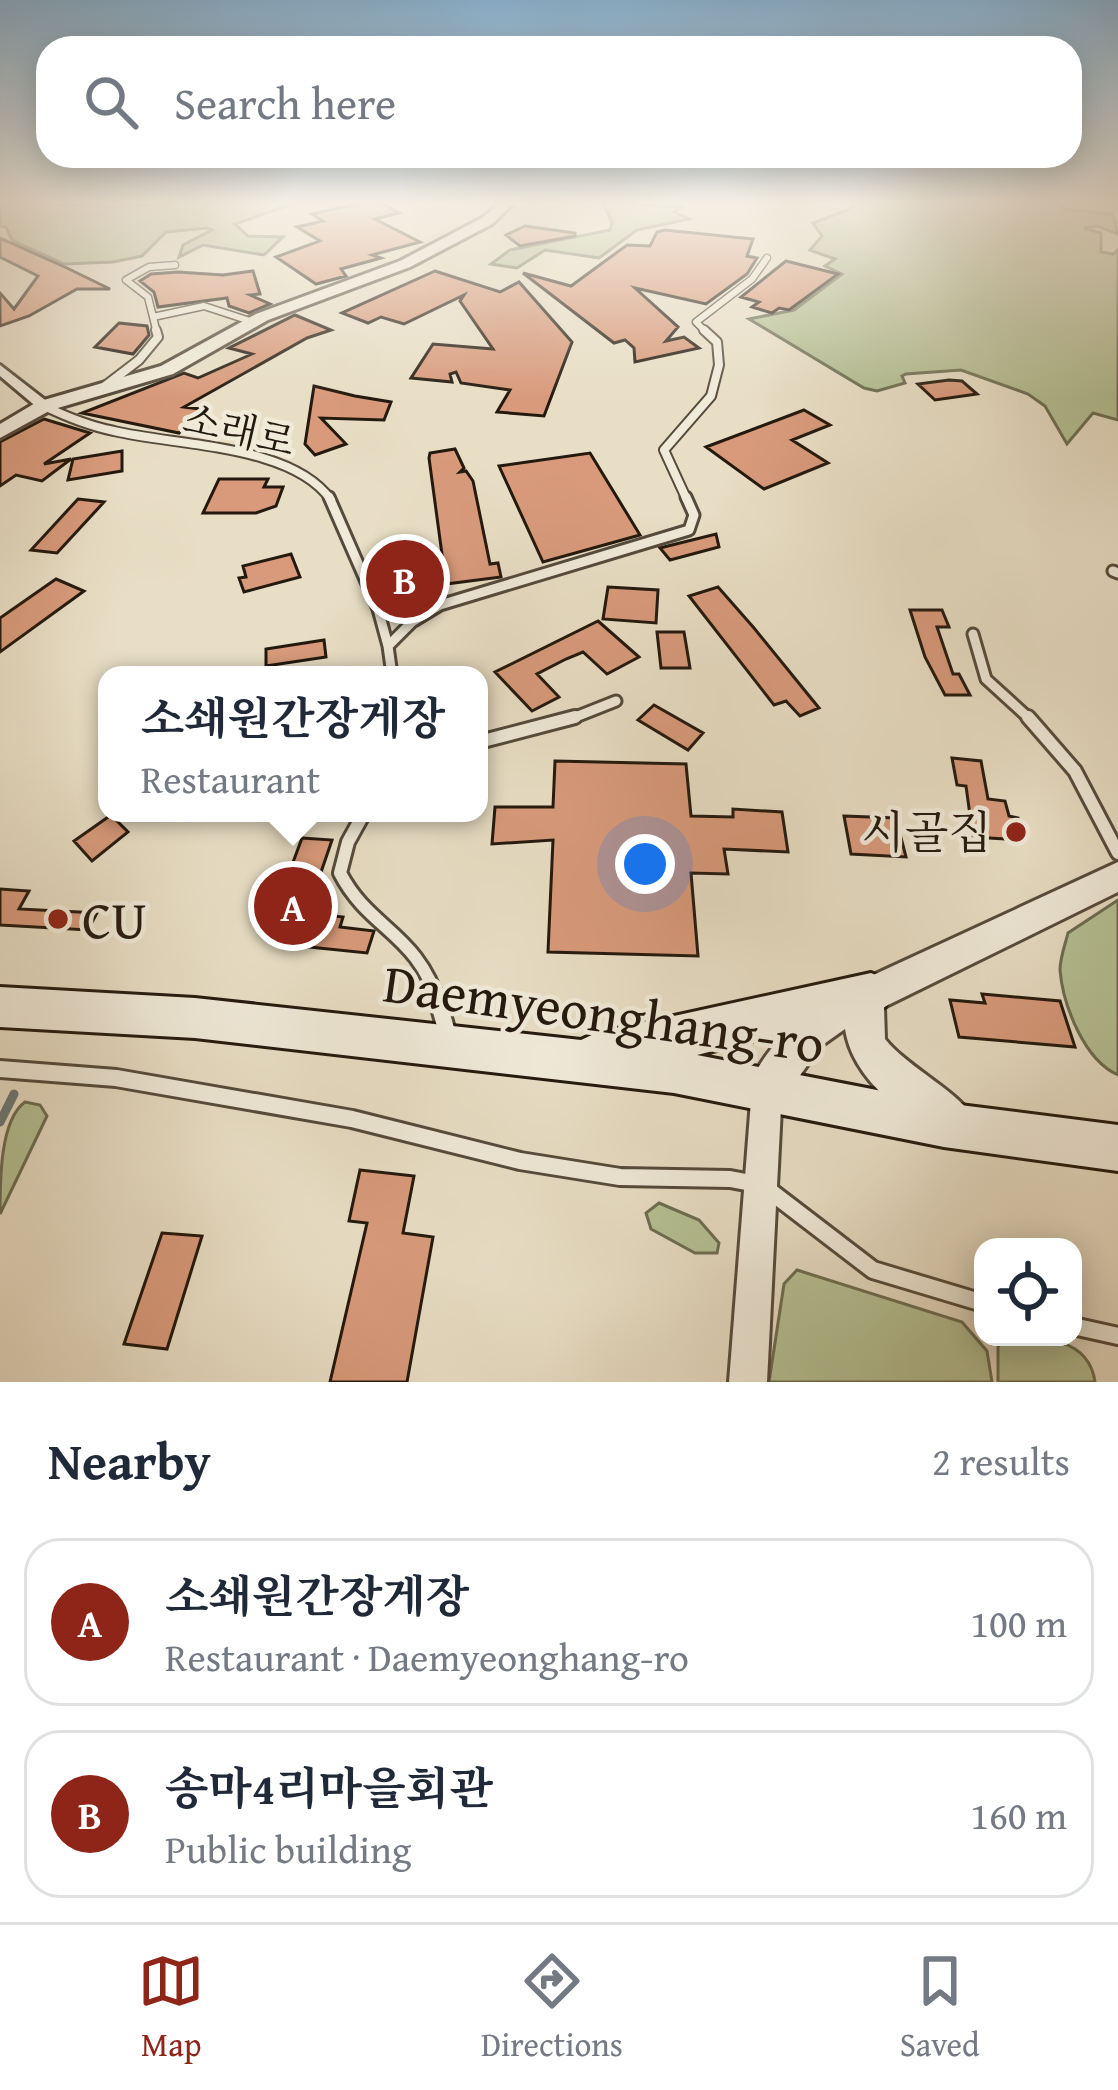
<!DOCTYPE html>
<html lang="en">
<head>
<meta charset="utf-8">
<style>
  :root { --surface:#fff; --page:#f2f2f3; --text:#1f2937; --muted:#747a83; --line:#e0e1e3; --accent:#8f2418 }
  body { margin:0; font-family:"Gentium Book Plus","Noto Serif KR",serif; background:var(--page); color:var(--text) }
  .controls { position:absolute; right:36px; bottom:36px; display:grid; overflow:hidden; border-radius:24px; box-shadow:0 6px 30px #0003 }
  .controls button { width:108px; height:108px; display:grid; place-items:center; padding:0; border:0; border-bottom:3px solid var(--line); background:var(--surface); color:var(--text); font:60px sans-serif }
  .you { position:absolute; left:645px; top:864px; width:42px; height:42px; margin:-30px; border:9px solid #fff; border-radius:50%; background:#1a73e8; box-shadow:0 0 0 18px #1a73e833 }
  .badge { display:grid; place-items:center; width:78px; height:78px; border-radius:50%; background:var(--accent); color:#fff; font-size:39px; font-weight:700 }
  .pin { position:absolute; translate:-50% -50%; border:6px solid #fff; box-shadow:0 3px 12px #0006 }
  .popup { position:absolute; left:98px; top:666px; width:390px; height:156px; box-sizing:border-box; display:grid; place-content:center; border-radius:24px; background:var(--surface); filter:drop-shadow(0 3px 9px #0005); font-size:39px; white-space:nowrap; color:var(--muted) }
  .popup b { font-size:45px; color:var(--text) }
  .popup::after { content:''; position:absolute; left:50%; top:100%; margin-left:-24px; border:24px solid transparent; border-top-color:var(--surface) }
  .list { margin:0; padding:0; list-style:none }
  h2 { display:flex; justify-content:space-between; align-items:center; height:156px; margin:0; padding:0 48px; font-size:51px }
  h2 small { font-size:39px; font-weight:400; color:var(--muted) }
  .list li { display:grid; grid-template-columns:78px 1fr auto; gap:36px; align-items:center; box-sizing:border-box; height:168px; margin:0 24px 24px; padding:0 24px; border:3px solid var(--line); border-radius:36px }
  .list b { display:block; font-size:45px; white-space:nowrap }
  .list p { margin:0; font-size:39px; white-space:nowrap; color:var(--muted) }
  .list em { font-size:39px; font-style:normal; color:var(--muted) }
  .icon { flex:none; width:66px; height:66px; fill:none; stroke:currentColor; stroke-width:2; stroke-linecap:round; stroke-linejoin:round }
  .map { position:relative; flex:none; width:1118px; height:1382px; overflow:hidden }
  .search { position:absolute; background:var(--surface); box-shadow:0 6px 30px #0003; left:36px; right:36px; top:36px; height:132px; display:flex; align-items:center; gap:30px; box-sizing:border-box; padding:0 42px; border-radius:36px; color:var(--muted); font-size:45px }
  .sheet { height:540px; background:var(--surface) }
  nav { display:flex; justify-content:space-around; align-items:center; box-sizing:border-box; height:168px; border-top:3px solid var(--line); background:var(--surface); font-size:33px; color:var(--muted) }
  nav a { display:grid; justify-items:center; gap:6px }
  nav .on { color:var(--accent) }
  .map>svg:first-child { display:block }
  .green { fill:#b5c195; stroke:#6c6d52; stroke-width:3 }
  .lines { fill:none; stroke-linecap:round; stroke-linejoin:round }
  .stream { stroke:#6c7978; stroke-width:9 }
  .building { fill:#d89a7b; stroke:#24190e; stroke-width:3 }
  .service-far4-casing { stroke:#554a3c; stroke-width:9 }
  .service-far3-casing { stroke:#554a3c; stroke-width:12 }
  .service-far2-casing { stroke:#554a3c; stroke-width:15 }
  .service-far1-casing { stroke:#554a3c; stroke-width:18 }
  .service-casing { stroke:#554a3c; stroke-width:22 }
  .minor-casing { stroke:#554a3c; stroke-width:6 }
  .tertiary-casing { stroke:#554a3c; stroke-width:6 }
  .secondary-casing { stroke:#24190e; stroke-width:6 }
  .service-far4 { stroke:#f0ead9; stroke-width:6 }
  .service-far3 { stroke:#f0ead9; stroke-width:8 }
  .service-far2 { stroke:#f0ead9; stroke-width:9 }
  .service-far1 { stroke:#f0ead9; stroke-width:12 }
  .service { stroke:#f0ead9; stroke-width:16 }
  .minor { fill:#f0ead9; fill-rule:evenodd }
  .tertiary { fill:#f0ead9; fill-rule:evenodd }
  .secondary { fill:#f0ead9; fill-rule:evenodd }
  .poi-dot { fill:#8f2418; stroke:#f0ead9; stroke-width:4.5 }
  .labels { text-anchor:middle; stroke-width:9; stroke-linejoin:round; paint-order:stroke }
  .far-street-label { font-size:39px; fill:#24190e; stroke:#f0ead9 }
  .poi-label { font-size:45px; fill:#24190e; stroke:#f0ead9; text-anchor:end }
  .near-poi-label { font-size:54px; fill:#24190e; stroke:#f0ead9; text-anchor:start }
  .near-street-label { font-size:54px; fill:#24190e; stroke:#f0ead9 }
</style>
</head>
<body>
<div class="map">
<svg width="1118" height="1382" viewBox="0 0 1118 1382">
  <rect width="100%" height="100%" fill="#e8dec5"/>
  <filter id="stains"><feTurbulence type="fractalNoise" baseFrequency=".00167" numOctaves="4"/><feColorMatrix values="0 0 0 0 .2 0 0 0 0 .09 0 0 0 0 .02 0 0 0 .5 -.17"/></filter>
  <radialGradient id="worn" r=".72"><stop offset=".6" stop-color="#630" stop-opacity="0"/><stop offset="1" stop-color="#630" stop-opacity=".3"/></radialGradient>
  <!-- green -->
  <path class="green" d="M13 203C37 203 163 209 173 203H295L235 224 248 236 283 237 264 255 203 245 179 257 183 245 212 230 207 228 166 232 142 256 113 262 64 264 12 240 6 227 0 226V207Z
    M603 203 681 207 674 212 689 219 637 230 599 258 545 250 517 268 491 264 510 250 610 230 612 222Z
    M853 203H1060L1064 209 1113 214 1118 234 1097 226 1084 228 1101 233V252L1113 254 1118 250V420L1093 413 1067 444 1045 406 1028 394 961 370 906 374 902 376 905 383 877 391 864 388 749 319 794 310 842 274 825 266 835 259 810 250 822 236 813 223 850 209Z
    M1118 900V1075C1084 1060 1063 1005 1060 970 1060 958 1065 945 1068 933Z
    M25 1102 40 1105 47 1116 0 1214C0 1180 0 1120 25 1102Z
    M659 1203 699 1220 719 1243 717 1253H695L651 1229 646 1213Z
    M797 1270 962 1322 987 1351 992 1382H769L784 1284Z
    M1005 1337C1041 1337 1089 1337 1095 1382H998V1347Z"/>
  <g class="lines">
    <!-- stream -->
    <path class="stream" d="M0 1122 14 1094"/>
  </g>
  <!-- building -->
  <path class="building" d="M361 203H381L399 213 375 219 420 242 372 255 381 258 341 269 346 276 316 284 276 257 320 241 297 227 323 221 312 214Z
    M525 226 575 233V236L520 246 506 235Z
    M665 230 753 239 747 256 757 258 747 274 706 304 635 288 678 327 666 341 684 337 699 348 635 362 634 348 625 340 614 343 523 273 571 286 627 245 650 246 657 232Z
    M0 238 67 268 110 289H77L29 316 0 326V293L14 309 38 276 0 257Z
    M786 261 838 274 789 310 779 308 772 313 752 307 759 302 741 297Z
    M253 271 260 294 250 295 270 304 249 313 229 306 227 298 158 307 154 292 140 281 151 274 178 272 223 275Z
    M435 271 500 292 519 282 572 342 544 416 497 412 510 390 461 383 456 372 450 374 452 382 411 378 433 344 493 349 460 301 464 295 404 324 381 317 368 323 342 313Z
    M295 315 331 330 307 338 184 407 200 409 179 433 82 413 184 373 198 378 252 354 229 348Z
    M119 323 147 326 149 335 133 354 95 347Z
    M949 380 962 381 977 394 935 400 918 384Z
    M314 386 355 396 391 402 384 420 321 418 346 444 315 455 305 444Z
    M804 410 830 425 792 440 828 463 764 489 706 447Z
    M44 419 90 433 44 464 71 459 42 481 16 475 0 486V442Z
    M455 449 464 468 460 472 466 471 473 481 490 564 498 563 501 577 446 584 429 458 430 453Z
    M122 451V471L68 480 73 459Z
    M590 453 640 535 543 562 499 466Z
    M219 479H268L264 487H283L276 506 256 513H203Z
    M78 499 104 502 57 553 31 550Z
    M716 534 719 547 670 560 660 548Z
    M291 554 300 577 244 592 239 578 246 577 243 566Z
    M56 579 84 591 0 652V618Z
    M608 587 658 590 656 623 603 619Z
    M718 587 754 628 819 708 800 716 786 701 774 705 689 596Z
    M910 610H942L949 627H937L953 674H959L970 695H945L925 657Z
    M598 621 639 657 607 674 583 652 566 659 537 674 559 697 532 711 495 672Z
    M657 632H684L690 668H661Z
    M324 640 326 657 266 666V649Z
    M654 705 703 733 688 750 638 720Z
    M952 758 981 761 988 799 1005 801 1009 816 1018 818 1023 840 973 837 966 786 957 785Z
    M555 761 686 764 691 816 733 817V809L782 812 788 852 724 849 728 874 691 873 698 956 548 952 553 840 492 844 495 807H553Z
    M111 815 128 832 92 861 74 841Z
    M844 816 896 818 906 857 851 854Z
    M302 838 332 840 307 913 343 917 340 927 374 931 367 953 290 945 272 919Z
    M0 889 29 891 19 909 97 913 88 930 0 925Z
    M982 994 1060 1001 1075 1047 959 1037 950 1000 985 1003Z
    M360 1170 414 1176 403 1233 433 1237 407 1382H330L367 1223 349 1221Z
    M162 1233 202 1236 167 1349 124 1344Z"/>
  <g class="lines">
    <!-- service-far4 casing -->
    <g class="service-far4-casing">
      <path id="service-far4" d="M153 317 204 306 253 322
        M157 333 148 297 126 280 149 267 175 265
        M707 333 696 322 752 279 767 258"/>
    </g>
    <!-- service-far3 casing -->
    <g class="service-far3-casing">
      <path id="service-far3" d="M105 386 139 360 158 337 156 330
        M44 406C67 417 89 426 114 431 176 446 292 444 331 500
        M687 500 664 450 711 396 719 365 717 342 704 330"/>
    </g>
    <!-- service-far2 casing -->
    <g class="service-far2-casing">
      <path id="service-far2" d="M329 497 378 609 388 646
        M1113 571 1118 573
        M973 634 986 679 1031 720
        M392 675 388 646 412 622 440 605 689 530 694 515 686 497
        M568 720 616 701"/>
    </g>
    <!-- service-far1 casing -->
    <g class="service-far1-casing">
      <path id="service-far1" d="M1028 717 1075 771 1118 853
        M479 742 575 717
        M364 813 348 842 340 873C370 931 417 931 440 1007"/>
    </g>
    <!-- service casing -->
    <g class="service-casing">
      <path id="service" d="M439 1004 448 1036
        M0 1069 116 1078 352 1119 520 1161 620 1177 730 1179 762 1185 873 1270 983 1303
        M1073 1326 1118 1336"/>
    </g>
    <!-- minor casing -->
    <g class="minor-casing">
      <path id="minor" d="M0 365 49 403V409H39L0 376Z
        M767 1073 778 1077 782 1088 767 1382H729L752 1088 756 1077Z"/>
    </g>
    <!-- tertiary casing -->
    <g class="tertiary-casing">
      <path id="tertiary" d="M500 203H514L492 224 410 267 268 320 173 374 51 410 0 438V424L37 402 161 366 256 314 400 261 482 218Z
        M1118 862V892L884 1007 885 1039C908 1068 963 1094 974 1120L968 1134 954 1140C908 1121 853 1081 845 1029L821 1046 781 1102 767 1107 753 1102 748 1088C764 1049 796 1019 830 995Z"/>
    </g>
    <!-- secondary casing -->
    <g class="secondary-casing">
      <path id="secondary" d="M871 973 885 979 891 993 885 1007 697 1055 944 1103 1118 1125V1171L944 1147 674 1093 195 1038 0 1027V987L195 998 581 1040 596 1033Z"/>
    </g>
    <!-- service-far4 -->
    <use href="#service-far4" class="service-far4"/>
    <!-- service-far3 -->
    <use href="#service-far3" class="service-far3"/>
    <!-- service-far2 -->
    <use href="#service-far2" class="service-far2"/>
    <!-- service-far1 -->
    <use href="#service-far1" class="service-far1"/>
    <!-- service -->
    <use href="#service" class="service"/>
    <!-- minor -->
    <use href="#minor" class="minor"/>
    <!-- tertiary -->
    <use href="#tertiary" class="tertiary"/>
    <!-- secondary -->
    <use href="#secondary" class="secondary"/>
  </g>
  <!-- sky -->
  <linearGradient id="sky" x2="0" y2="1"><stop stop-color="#89b6d8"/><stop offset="0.51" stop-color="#f5f0e5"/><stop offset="1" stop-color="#f5f0e5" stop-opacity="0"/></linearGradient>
  <rect width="1118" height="397" fill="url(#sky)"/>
  <!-- markers -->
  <g class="poi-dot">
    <circle cx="1016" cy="832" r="12"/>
    <circle cx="58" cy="919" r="12"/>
  </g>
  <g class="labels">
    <!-- far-street labels -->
    <g class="far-street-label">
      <text transform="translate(239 430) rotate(13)" y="14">소래로</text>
    </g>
    <!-- poi labels -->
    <g class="poi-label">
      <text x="992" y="848">시골집</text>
    </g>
    <!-- near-poi labels -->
    <g class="near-poi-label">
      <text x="82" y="938">CU</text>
    </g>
    <!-- near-street labels -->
    <g class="near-street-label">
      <text transform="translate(604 1013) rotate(8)" y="19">Daemyeonghang-ro</text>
    </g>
  </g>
  <rect width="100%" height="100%" filter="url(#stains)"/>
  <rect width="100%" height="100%" fill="url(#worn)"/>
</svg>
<div class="controls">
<button><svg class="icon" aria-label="locate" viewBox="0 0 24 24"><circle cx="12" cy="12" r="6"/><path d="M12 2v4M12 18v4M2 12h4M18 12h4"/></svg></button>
</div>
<div class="you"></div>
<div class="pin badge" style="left:293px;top:906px">A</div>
<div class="popup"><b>소쇄원간장게장</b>Restaurant</div>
<div class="pin badge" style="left:405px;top:579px">B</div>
<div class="search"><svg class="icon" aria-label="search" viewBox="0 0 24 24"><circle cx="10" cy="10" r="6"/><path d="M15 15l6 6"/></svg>Search here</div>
</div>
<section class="sheet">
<h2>Nearby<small>2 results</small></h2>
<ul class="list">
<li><span class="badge">A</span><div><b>소쇄원간장게장</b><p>Restaurant · Daemyeonghang-ro</p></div><em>100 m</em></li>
<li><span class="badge">B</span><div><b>송마4리마을회관</b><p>Public building</p></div><em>160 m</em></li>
</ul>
</section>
<nav>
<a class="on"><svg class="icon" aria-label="map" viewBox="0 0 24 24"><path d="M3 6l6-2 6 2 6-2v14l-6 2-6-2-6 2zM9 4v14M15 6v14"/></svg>Map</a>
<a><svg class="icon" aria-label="directions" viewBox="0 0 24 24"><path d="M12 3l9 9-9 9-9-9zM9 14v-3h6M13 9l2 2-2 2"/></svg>Directions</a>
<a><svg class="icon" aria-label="saved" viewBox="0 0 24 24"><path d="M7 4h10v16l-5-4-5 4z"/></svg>Saved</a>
</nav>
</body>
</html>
